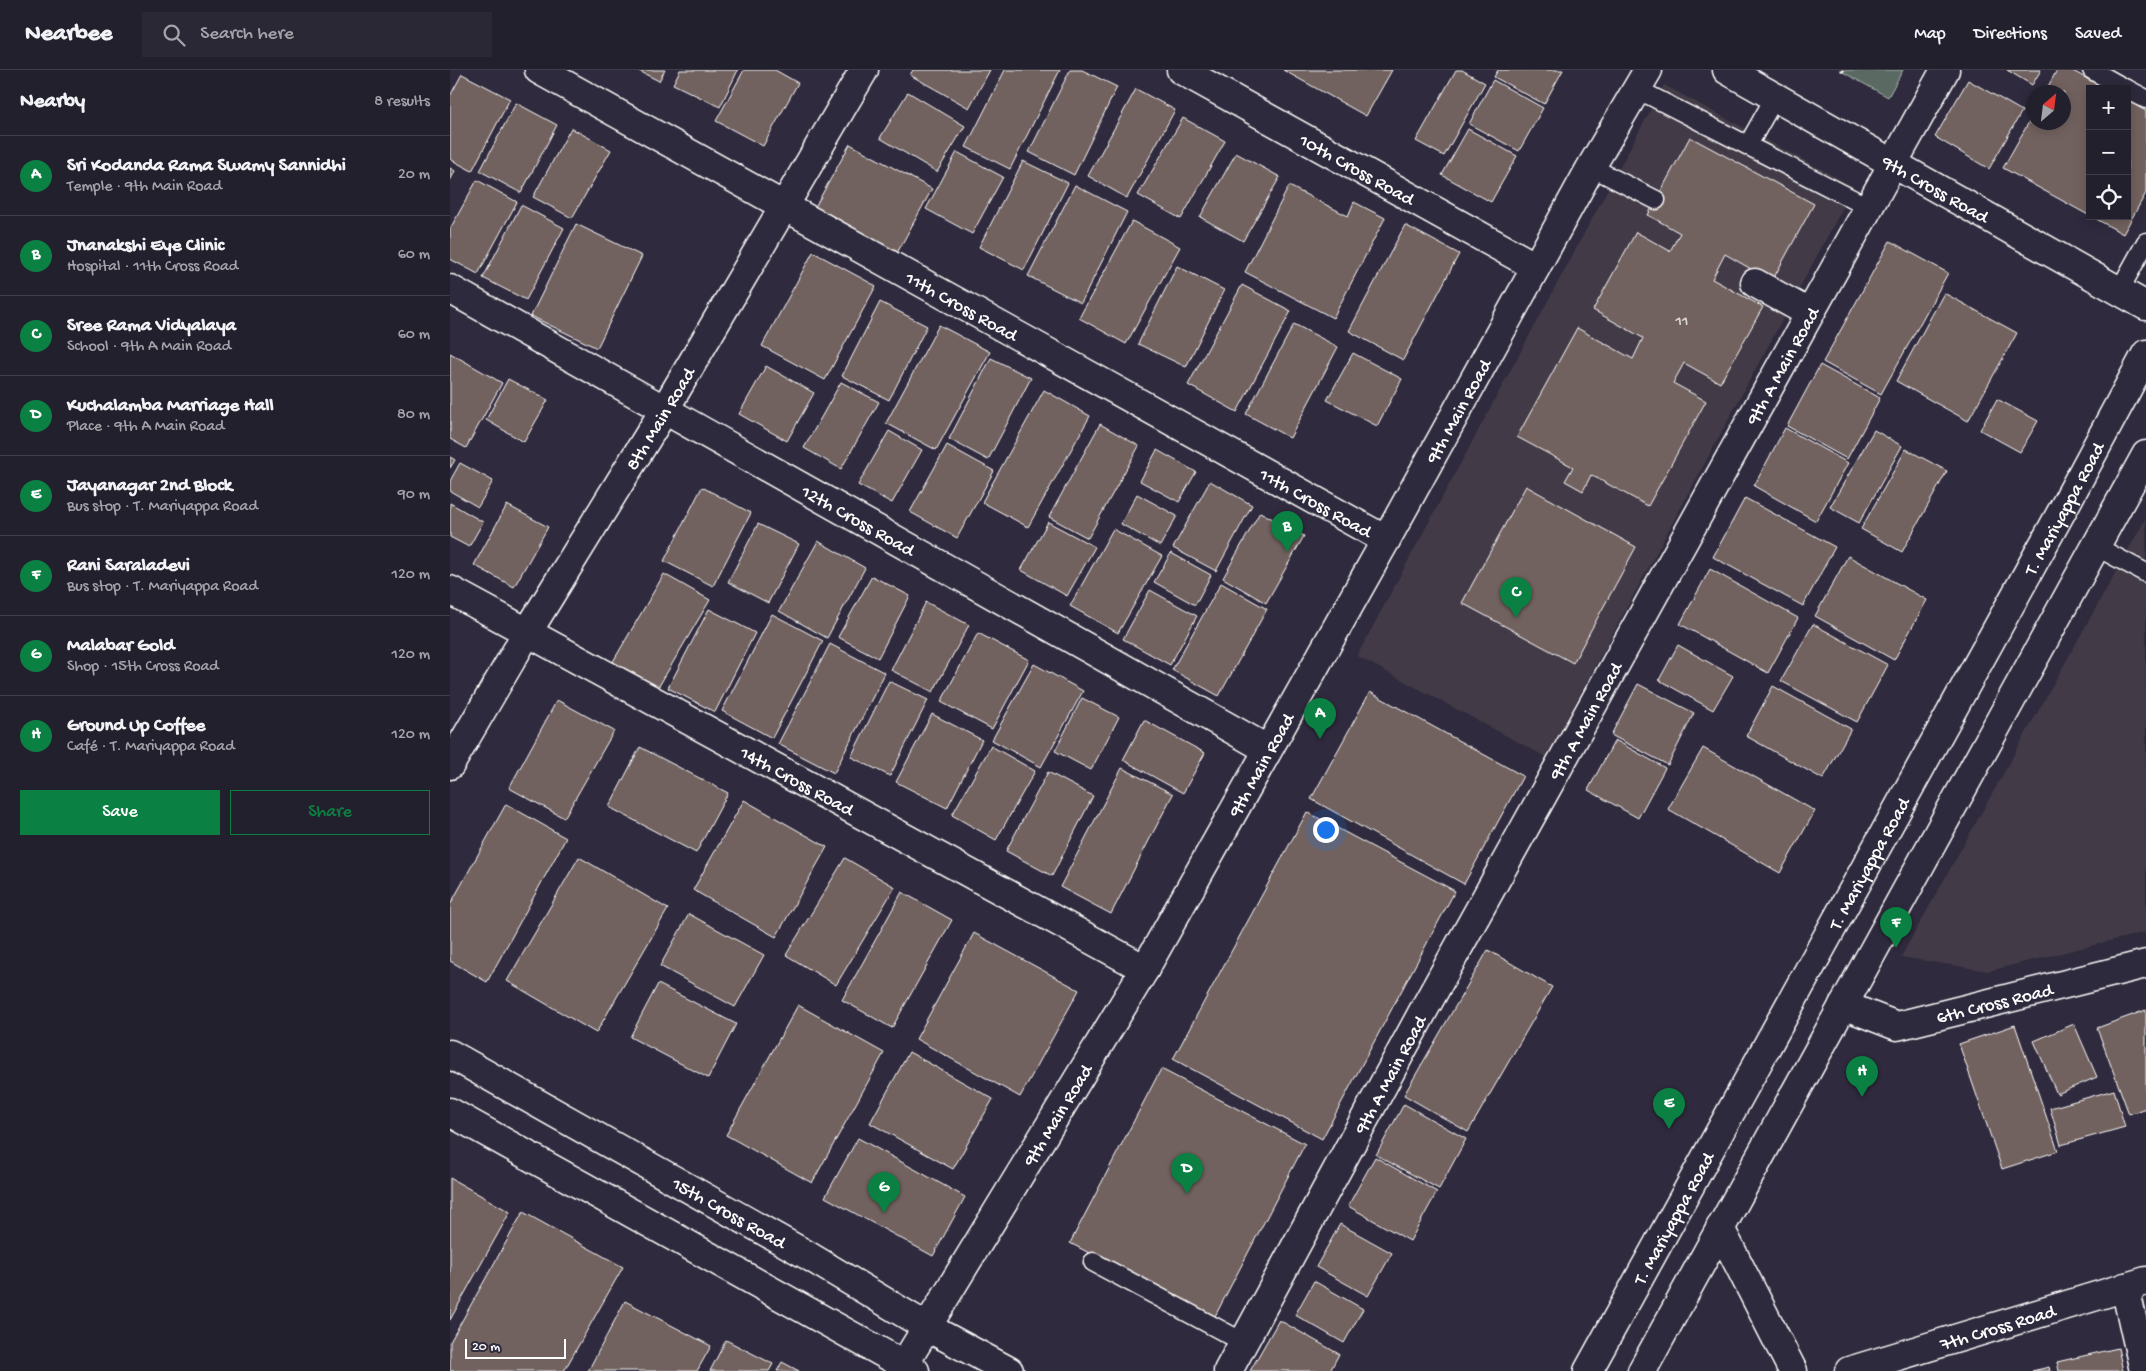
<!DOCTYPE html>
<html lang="en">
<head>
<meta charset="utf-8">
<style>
  :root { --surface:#23202e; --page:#2b2836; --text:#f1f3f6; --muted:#a3a3aa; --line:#403e4a; --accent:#0b8043 }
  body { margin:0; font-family:"Gochi Hand",sans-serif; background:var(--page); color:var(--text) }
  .controls { position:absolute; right:15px; top:15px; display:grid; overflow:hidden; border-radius:0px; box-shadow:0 2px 12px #0003 }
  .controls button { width:45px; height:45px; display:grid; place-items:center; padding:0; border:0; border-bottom:1px solid var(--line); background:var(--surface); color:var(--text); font:25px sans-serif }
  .compass { position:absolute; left:1576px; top:15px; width:45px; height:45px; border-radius:50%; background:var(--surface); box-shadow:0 2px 12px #0003; rotate:28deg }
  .scale { position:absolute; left:15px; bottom:12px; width:101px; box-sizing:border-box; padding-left:5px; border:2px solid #fff; border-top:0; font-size:14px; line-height:18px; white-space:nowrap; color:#fff; -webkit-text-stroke:4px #2f2a3d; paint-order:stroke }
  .you { position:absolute; left:875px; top:759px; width:18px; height:18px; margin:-12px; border:4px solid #fff; border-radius:50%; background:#1a73e8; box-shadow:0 0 0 8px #1a73e833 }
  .badge { display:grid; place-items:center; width:32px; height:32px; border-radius:50%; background:var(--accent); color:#fff; font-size:16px; font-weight:700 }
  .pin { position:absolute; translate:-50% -41px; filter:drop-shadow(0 1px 2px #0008) }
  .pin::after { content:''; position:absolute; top:26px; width:18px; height:15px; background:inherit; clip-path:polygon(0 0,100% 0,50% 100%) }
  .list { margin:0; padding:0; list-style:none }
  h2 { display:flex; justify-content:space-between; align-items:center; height:65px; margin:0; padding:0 20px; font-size:21px }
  h2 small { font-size:16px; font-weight:400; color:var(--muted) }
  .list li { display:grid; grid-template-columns:32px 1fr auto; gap:15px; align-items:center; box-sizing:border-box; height:80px; padding:0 20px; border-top:1px solid var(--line) }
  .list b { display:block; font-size:19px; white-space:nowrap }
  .list p { margin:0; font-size:16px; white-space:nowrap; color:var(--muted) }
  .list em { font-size:16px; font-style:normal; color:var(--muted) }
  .actions { display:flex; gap:10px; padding:15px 20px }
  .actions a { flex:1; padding:11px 0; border:1px solid var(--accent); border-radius:0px; text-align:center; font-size:18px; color:var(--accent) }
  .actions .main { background:var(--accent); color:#fff }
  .icon { flex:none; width:28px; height:28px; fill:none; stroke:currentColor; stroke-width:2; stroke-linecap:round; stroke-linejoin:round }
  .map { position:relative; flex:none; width:1696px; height:1301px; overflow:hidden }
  header { display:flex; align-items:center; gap:30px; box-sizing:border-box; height:70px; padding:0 25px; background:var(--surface); border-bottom:1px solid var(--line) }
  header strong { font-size:24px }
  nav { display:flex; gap:28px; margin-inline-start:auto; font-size:18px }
  .search { width:350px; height:45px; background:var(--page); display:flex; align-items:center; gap:12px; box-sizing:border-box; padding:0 18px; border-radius:0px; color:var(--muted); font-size:19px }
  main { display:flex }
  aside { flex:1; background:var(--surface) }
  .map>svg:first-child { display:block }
  .built { fill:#433b47 }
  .green { fill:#5a6b63; stroke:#acb5b1 }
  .building { fill:#72625f; stroke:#fff }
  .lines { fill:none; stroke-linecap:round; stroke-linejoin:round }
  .service-casing { stroke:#fff; stroke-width:21 }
  .minor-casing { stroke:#fff; stroke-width:31 }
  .tertiary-casing { stroke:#fff; stroke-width:31 }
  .secondary-casing { stroke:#fff; stroke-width:31 }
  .path { stroke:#fff; stroke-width:3; stroke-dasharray:5 4; stroke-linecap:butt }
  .service { stroke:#2f2a3d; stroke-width:18 }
  .minor { stroke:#2f2a3d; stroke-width:28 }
  .tertiary { stroke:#2f2a3d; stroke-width:28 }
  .secondary { stroke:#2f2a3d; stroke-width:28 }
  .labels { text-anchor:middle; stroke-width:4; stroke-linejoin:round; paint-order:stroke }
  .number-label { font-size:16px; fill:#dcd8d7 }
  .street-label { font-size:19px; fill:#fff; stroke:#2f2a3d }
</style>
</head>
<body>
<header>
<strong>Nearbee</strong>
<div class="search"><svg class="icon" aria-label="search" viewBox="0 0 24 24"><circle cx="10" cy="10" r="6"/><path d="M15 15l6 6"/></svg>Search here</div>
<nav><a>Map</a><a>Directions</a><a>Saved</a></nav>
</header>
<main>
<aside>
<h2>Nearby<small>8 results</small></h2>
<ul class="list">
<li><span class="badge">A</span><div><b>Sri Kodanda Rama Swamy Sannidhi</b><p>Temple · 9th Main Road</p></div><em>20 m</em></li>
<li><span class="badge">B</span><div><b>Jnanakshi Eye Clinic</b><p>Hospital · 11th Cross Road</p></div><em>60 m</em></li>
<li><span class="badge">C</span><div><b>Sree Rama Vidyalaya</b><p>School · 9th A Main Road</p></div><em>60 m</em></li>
<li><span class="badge">D</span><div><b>Kuchalamba Marriage Hall</b><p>Place · 9th A Main Road</p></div><em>80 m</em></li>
<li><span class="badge">E</span><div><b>Jayanagar 2nd Block</b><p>Bus stop · T. Mariyappa Road</p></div><em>90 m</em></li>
<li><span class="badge">F</span><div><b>Rani Saraladevi</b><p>Bus stop · T. Mariyappa Road</p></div><em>120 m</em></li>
<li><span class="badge">G</span><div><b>Malabar Gold</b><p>Shop · 15th Cross Road</p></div><em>120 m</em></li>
<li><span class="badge">H</span><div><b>Ground Up Coffee</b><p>Café · T. Mariyappa Road</p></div><em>120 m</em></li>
</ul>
<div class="actions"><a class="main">Save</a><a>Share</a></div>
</aside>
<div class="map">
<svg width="1696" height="1301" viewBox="0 0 1696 1301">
  <rect width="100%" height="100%" fill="#2f2a3d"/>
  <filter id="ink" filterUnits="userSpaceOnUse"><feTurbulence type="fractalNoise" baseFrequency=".02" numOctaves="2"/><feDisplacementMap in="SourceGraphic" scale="10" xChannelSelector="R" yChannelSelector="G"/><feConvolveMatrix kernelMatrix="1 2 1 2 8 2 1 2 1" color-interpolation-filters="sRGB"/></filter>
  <g filter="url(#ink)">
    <!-- built -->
    <path class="built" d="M1214 15 1404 117 1096 687 907 586Z
      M1696 448V862L1539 901 1451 887Z"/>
    <!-- green -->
    <path class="green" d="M1389 0H1453L1438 27Z"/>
    <!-- building -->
    <path class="building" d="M187 0H215L209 11Z
      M230 0H288L270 37 223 14Z
      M294 0H325L348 13 313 76 266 51Z
      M463 0H540L519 38 460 5Z
      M555 0H610L560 99 516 77Z
      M620 0H632L667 17 624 105 579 82Z
      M833 0H942L916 46Z
      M1006 0H1012L1035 13 994 86 966 71Z
      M1048 0H1113L1094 34 1044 7Z
      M1557 0H1591L1582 15Z
      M1607 0H1621L1656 19H1640V146L1553 98 1584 43V52H1614V22H1595Z
      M12 4 60 29 22 101 0 89V26Z
      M1043 10 1093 38 1069 81 1019 54Z
      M1518 10 1572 41 1539 99 1485 67Z
      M686 19 725 40 677 128 638 106Z
      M458 22 515 56 487 102 430 68Z
      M1677 31 1696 41V123L1673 164 1641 146H1677Z
      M66 33 107 55 71 123 30 101Z
      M733 48 775 71 731 149 688 125Z
      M121 58 161 80 122 148 83 127Z
      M1018 59 1067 86 1041 132 992 105Z
      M1240 67 1364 134 1322 211 1275 184 1262 209 1313 237 1270 313 1234 293 1223 313 1256 331 1198 436 1141 405 1133 421 1115 411 1123 397 1067 367 1127 258 1183 289 1193 268 1143 240 1186 162 1220 181 1230 163 1198 145Z
      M400 74 482 119 447 183 365 137Z
      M507 82 553 107 522 164 476 139Z
      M786 83 830 107 793 171 750 147Z
      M573 91 618 113 574 200 529 177Z
      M0 98 5 101 0 111Z
      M27 110 67 132 28 204 0 189V159Z
      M625 115 677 142 631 233 578 206Z
      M839 116 898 146 904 132 935 148 883 248 795 202Z
      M71 135 114 158 76 230 33 208Z
      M682 151 730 177 676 274 629 248Z
      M126 154 192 186 147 278 81 246Z
      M955 155 1009 184 953 290 899 261Z
      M1440 171 1498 203 1431 324 1373 292Z
      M363 182 426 216 375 310 312 276Z
      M727 196 774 220 736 297 688 274Z
      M792 215 841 241 787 342 738 315Z
      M1494 223 1567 263 1518 351 1446 311Z
      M430 232 477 256 439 330 392 306Z
      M844 254 888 277 840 368 796 344Z
      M489 255 540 282 486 380 436 353Z
      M0 283 52 313 16 378 0 369Z
      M903 283 952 309 927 356 877 330Z
      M541 288 581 308 538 390 499 369Z
      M1370 295 1430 328 1397 389 1337 356Z
      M316 296 364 323 337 371 289 344Z
      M58 309 98 330 74 372 36 350Z
      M391 312 429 332 391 399 354 378Z
      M594 320 640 346 578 457 532 432Z
      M1547 329 1588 351 1570 382 1530 360Z
      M650 354 689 376 638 468 599 447Z
      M1335 358 1398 393 1366 451 1304 416Z
      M1424 360 1452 376 1409 453 1380 437Z
      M439 361 472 380 442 433 408 415Z
      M497 375 544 401 507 468 460 442Z
      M1456 379 1497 401 1452 482 1411 459Z
      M707 380 746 402 729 432 690 411Z
      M0 387 5 390 0 398Z
      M10 393 43 411 28 437 0 421V411Z
      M760 411 802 435 766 501 723 478Z
      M1076 416 1186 477 1123 593 1012 533Z
      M252 417 301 443 263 516 214 491Z
      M687 424 727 446 710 476 671 454Z
      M1295 428 1385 477 1353 536 1263 487Z
      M0 433 33 452 19 477 0 467Z
      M57 435 98 457 64 517 24 495Z
      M810 442 854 466 816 533 773 508Z
      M598 452 645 477 617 526 571 500Z
      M308 454 349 474 318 533 278 512Z
      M663 459 712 486 668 563 620 536Z
      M368 471 415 498 377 568 329 541Z
      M721 483 761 505 745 535 704 512Z
      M1398 486 1477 530 1444 590 1365 546Z
      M1260 499 1348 548 1318 603 1230 554Z
      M214 504 260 530 206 621 161 595Z
      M422 506 460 526 428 588 388 567Z
      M771 513 817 539 769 626 722 600Z
      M700 520 747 546 720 595 673 569Z
      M476 532 519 555 483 622 441 600Z
      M259 539 305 563 265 642 218 618Z
      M322 544 373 571 322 668 272 641Z
      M1363 554 1438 595 1407 652 1331 611Z
      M528 563 579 590 542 659 491 632Z
      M380 574 435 603 384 703 328 674Z
      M1228 575 1283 606 1263 640 1209 610Z
      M584 594 633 621 591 697 542 670Z
      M439 611 478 630 440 706 401 687Z
      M1188 614 1244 643 1218 695 1161 665Z
      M1323 616 1401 659 1373 709 1296 666Z
      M920 622 1073 706 1014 814 861 729Z
      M632 628 669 647 641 700 605 681Z
      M107 630 164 661 114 748 59 718Z
      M482 644 532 670 497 738 446 712Z
      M694 650 755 683 733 723 673 690Z
      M1165 670 1215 698 1188 748 1138 720Z
      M541 676 585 701 546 770 502 745Z
      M190 677 278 723 246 783 159 737Z
      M1253 678 1365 741 1330 803 1218 739Z
      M672 698 723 724 661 844 610 817Z
      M598 702 643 726 602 806 556 781Z
      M294 730 377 777 326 867 243 820Z
      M56 734 116 768 37 912 0 891V835Z
      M857 742 1005 821 872 1069 723 989Z
      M129 787 218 839 146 963 57 911Z
      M395 788 445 817 386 915 336 885Z
      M452 822 502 850 442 958 392 930Z
      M239 844 314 885 285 937 210 896Z
      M524 863 629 920 570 1027 466 969Z
      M1038 880 1102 917 1018 1062 954 1025Z
      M208 914 286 954 258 1008 180 967Z
      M348 935 434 983 362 1113 276 1065Z
      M1696 940V1038L1679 1044 1647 958Z
      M1624 954 1647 1007 1607 1024 1584 971Z
      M1565 955 1608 1081 1552 1099 1509 974Z
      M459 982 543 1029 503 1099 420 1053Z
      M711 999 855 1074 764 1248 620 1173Z
      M1664 1020 1675 1057 1611 1075 1600 1038Z
      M954 1034 1016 1069 989 1119 926 1085Z
      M408 1068 515 1127 483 1186 375 1127Z
      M925 1087 987 1122 960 1171 898 1136Z
      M0 1108 60 1142 0 1250Z
      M73 1142 173 1197 114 1301H0V1272Z
      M890 1154 942 1183 918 1226 866 1197Z
      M864 1211 913 1239 894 1273 845 1245Z
      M175 1231 261 1276 247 1301H138Z
      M829 1250 889 1284 880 1301H800Z
      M276 1270 323 1294 319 1301H260Z
      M1668 1278 1673 1301H1609L1607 1292Z
      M332 1292 349 1301H327Z
      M1599 1297 1600 1301H1582Z"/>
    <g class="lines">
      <!-- service casing -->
      <g class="service-casing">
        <path id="service" d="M1642 0 1676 19
          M1187 19 1418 137
          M1677 19 1696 29
          M1298 75 1325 27
          M1141 97 1206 130
          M1669 221 1696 172
          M1645 476 1696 503
          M643 1192 793 1272"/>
      </g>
      <!-- minor casing -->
      <g class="minor-casing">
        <g id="minor">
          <path id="s1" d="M89 0 936 470"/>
          <path id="s2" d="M731 0 1086 197"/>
          <path id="s3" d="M1277 0 1696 236"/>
          <path d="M1305 213 1359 243"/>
          <path id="s4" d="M0 219 817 679"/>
          <path id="s5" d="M0 520 695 899"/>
          <path id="s6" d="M1393 935 1447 956 1696 894"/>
          <path d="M1270 1158 1343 1301"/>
          <path d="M1675 1217 1694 1301"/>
          <path id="s7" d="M477 1257 695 899 936 470 1141 97 1198 0"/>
          <path id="s8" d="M778 1301 977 934 1495 0"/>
          <path id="s9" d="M1399 1301 1696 1211"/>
        </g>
      </g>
      <!-- tertiary casing -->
      <g class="tertiary-casing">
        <g id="tertiary">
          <path id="s10" d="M0 695 77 563 215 339 414 0"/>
        </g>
      </g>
      <!-- secondary casing -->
      <g class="secondary-casing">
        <g id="secondary">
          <path id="s11" d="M0 984 357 1185 477 1257 559 1301"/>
          <path d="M0 1042 465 1301"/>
          <path d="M450 1301 477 1257"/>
          <path id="s12" d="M1138 1301 1613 439 1696 284"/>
          <path d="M1192 1301 1696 385"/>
        </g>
      </g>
      <!-- path -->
      <path class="path" d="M1392 2 1393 0"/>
      <!-- service -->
      <use href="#service" class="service"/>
      <!-- minor -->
      <use href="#minor" class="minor"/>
      <!-- tertiary -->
      <use href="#tertiary" class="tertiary"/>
      <!-- secondary -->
      <use href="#secondary" class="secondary"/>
    </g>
  </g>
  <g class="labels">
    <!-- number labels -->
    <g class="number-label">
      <text x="1232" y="255">11</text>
    </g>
    <!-- street labels -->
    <g class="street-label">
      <text dy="7" stroke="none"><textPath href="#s2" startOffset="202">10th Cross Road</textPath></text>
      <text dy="7" stroke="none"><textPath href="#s3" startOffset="240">9th Cross Road</textPath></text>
      <text dy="7" stroke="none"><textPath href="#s1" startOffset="484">11th Cross Road</textPath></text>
      <text dy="7" stroke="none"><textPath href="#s8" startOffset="1148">9th A Main Road</textPath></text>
      <text dy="7" stroke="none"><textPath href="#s7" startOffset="1059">9th Main Road</textPath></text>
      <text dy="7" stroke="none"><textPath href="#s10" startOffset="405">8th Main Road</textPath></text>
      <text dy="7" stroke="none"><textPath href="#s1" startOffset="889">11th Cross Road</textPath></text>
      <text dy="7" stroke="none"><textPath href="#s12" startOffset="985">T. Mariyappa Road</textPath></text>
      <text dy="7" stroke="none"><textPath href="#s4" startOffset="469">12th Cross Road</textPath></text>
      <text dy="7" stroke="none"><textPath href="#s8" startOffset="742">9th A Main Road</textPath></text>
      <text dy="7" stroke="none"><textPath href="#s7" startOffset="654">9th Main Road</textPath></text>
      <text dy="7" stroke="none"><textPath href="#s5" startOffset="396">14th Cross Road</textPath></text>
      <text dy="7" stroke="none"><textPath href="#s12" startOffset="580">T. Mariyappa Road</textPath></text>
      <text dy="7" stroke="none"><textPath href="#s6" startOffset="158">6th Cross Road</textPath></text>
      <text dy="7" stroke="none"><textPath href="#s8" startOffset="338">9th A Main Road</textPath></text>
      <text dy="7" stroke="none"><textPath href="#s7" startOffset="249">9th Main Road</textPath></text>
      <text dy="7" stroke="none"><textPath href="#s11" startOffset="321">15th Cross Road</textPath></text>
      <text dy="7" stroke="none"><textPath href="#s12" startOffset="175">T. Mariyappa Road</textPath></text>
      <text dy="7" stroke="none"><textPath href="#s9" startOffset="155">7th Cross Road</textPath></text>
    </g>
  </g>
</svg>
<div class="controls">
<button>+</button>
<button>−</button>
<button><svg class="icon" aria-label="locate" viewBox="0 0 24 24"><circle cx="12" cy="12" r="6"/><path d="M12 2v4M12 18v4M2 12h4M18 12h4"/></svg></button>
</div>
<svg class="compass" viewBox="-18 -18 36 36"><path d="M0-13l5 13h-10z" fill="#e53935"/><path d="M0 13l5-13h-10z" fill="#a3a3aa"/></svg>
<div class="scale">20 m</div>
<div class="you"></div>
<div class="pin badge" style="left:870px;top:669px">A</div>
<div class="pin badge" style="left:837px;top:482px">B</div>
<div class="pin badge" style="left:1066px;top:548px">C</div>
<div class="pin badge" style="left:737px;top:1124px">D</div>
<div class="pin badge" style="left:1219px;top:1059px">E</div>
<div class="pin badge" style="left:1446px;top:878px">F</div>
<div class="pin badge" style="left:434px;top:1143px">G</div>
<div class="pin badge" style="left:1412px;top:1027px">H</div>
</div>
</main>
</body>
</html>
